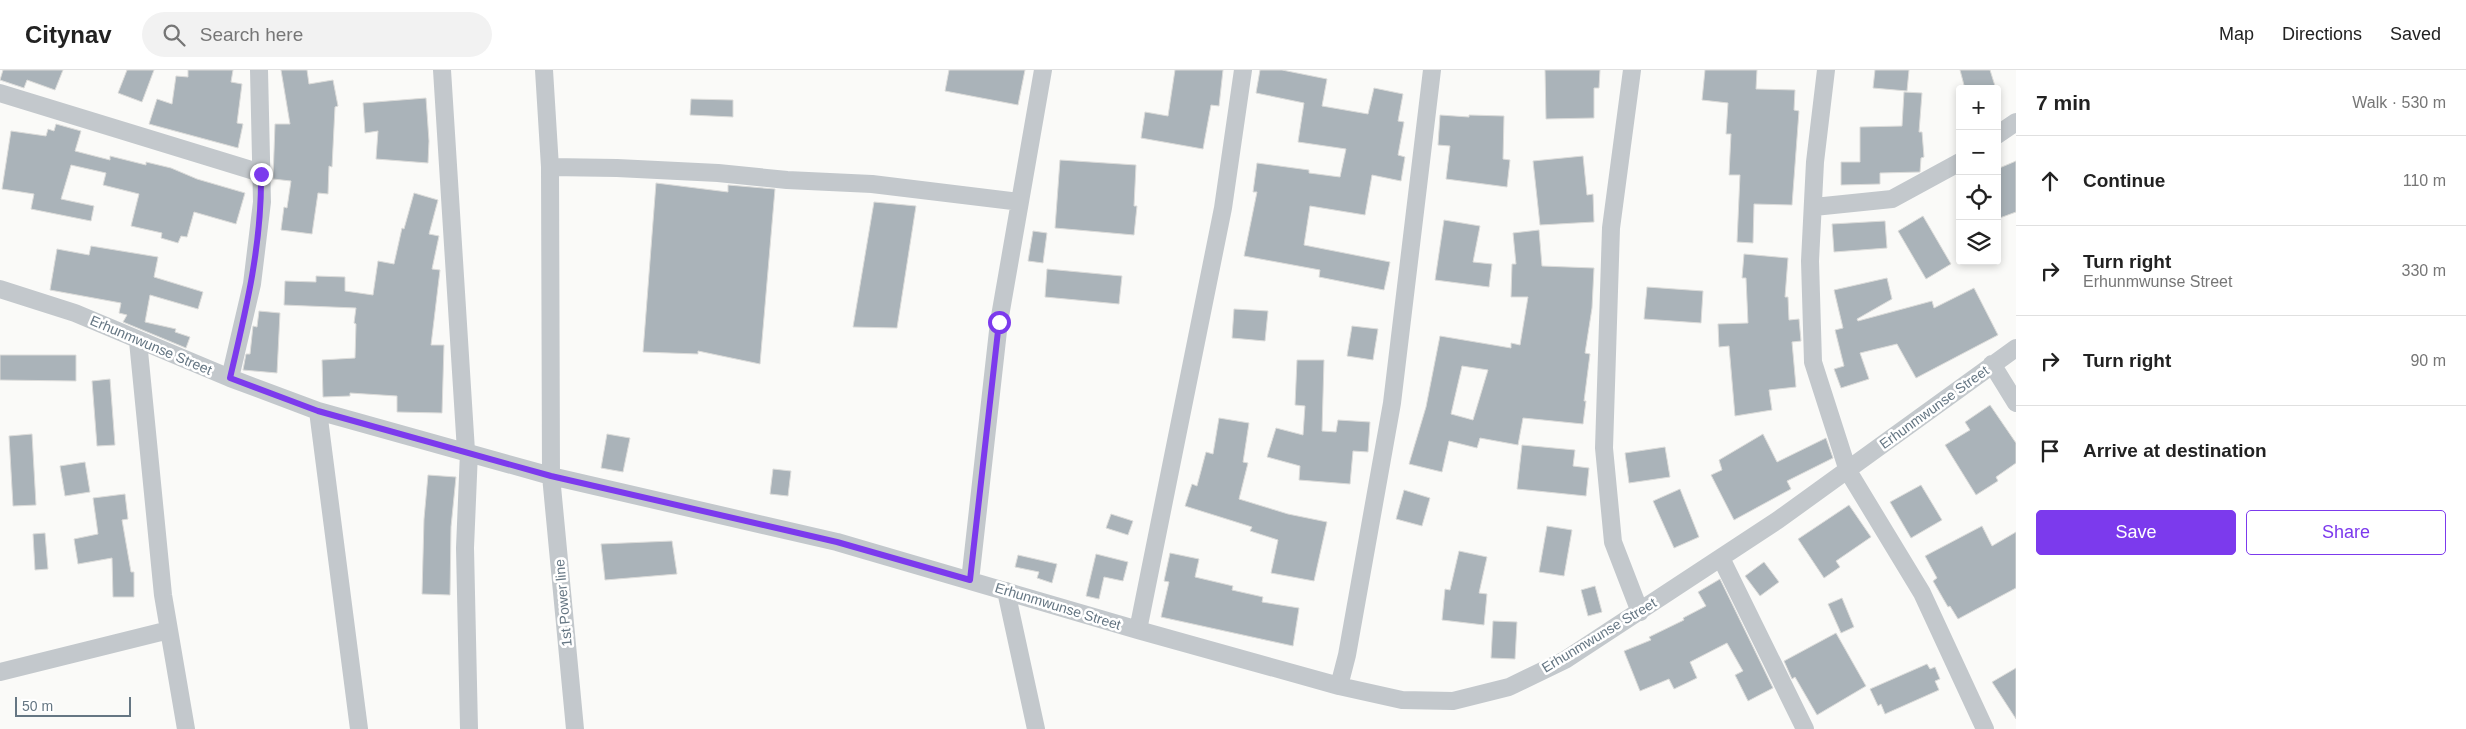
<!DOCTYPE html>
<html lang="en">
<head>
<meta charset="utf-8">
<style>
  :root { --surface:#fff; --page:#f2f2f2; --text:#222; --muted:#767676; --line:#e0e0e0; --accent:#7c3aed }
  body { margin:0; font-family:Arial,sans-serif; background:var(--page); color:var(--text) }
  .controls { position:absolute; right:15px; top:15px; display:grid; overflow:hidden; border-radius:5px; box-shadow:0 2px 8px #0003 }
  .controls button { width:45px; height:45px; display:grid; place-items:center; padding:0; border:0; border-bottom:1px solid var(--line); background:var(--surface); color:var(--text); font:25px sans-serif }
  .scale { position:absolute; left:15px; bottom:12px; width:116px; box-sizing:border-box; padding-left:5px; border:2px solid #657683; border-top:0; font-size:14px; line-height:18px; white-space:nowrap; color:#657683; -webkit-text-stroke:4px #fff; paint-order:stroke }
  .stop { position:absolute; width:15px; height:15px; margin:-11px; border:4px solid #7c3aed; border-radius:50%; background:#fff }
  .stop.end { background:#7c3aed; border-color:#fff; box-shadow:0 1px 5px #0008 }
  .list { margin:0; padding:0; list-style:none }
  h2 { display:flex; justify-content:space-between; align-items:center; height:65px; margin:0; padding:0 20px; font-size:21px }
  h2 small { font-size:16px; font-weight:400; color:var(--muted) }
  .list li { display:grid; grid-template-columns:32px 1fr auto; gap:15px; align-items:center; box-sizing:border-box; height:90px; padding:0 20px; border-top:1px solid var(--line) }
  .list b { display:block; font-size:19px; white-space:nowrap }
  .list p { margin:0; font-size:16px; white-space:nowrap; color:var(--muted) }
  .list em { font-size:16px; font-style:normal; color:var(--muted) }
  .actions { display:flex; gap:10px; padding:15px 20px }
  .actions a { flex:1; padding:11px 0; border:1px solid var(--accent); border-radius:5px; text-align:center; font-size:18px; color:var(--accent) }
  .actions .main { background:var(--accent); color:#fff }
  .icon { flex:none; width:28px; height:28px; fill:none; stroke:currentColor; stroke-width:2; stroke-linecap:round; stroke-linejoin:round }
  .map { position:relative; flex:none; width:2016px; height:659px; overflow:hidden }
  header { display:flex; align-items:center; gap:30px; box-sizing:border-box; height:70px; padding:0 25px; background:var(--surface); border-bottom:1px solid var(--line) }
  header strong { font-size:24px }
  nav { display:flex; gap:28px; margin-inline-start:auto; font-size:18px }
  .search { width:350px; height:45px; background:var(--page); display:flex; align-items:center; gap:12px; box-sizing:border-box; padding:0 18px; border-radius:28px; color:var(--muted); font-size:19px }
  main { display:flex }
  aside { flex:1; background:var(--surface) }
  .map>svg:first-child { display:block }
  .building { fill:#aab3b9; stroke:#dcdcda; fill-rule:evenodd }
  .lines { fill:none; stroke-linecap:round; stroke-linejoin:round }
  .minor { stroke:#c3c8cc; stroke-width:18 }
  .route { stroke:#7c3aed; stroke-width:6 }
  .labels { text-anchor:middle; stroke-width:5; stroke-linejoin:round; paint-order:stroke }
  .street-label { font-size:14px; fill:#657683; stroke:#fff }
</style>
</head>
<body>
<header>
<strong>Citynav</strong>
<div class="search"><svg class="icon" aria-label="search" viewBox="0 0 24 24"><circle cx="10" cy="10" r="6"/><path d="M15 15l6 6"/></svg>Search here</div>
<nav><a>Map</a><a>Directions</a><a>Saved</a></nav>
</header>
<main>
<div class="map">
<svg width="2016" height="659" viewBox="0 0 2016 659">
  <rect width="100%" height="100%" fill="#fafaf8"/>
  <!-- building -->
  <path class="building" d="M3 0H63L55 20 27 10 24 18 0 10Z
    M127 0H154L142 32 118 23Z
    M188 0H233L231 12 242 14 237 53 243 54 238 78 149 54 157 29 172 34 176 6 188 7Z
    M281 0H307L309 14 333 10 338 36 335 37 332 97 329 96 328 124 318 123 312 164 281 160 284 137 287 138 291 111 273 109 275 54H290Z
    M949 0H1025L1018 35 945 21Z
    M1175 0H1223L1219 36 1211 35 1203 79 1141 68 1145 42 1168 46Z
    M1260 0H1282L1327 9 1322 36 1368 44 1374 18 1403 24 1398 51 1404 52 1398 85 1405 87 1401 111 1372 105 1365 145 1310 136 1304 175 1390 192 1384 220 1319 207 1320 200 1244 186 1257 122H1253L1257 93 1309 100V103L1340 107 1346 79 1298 72 1304 33 1256 23Z
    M1545 0H1600L1599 18H1594V48L1546 49Z
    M1705 0H1757L1756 19 1795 20 1794 40 1799 41 1792 135 1754 134 1753 173 1737 172 1740 105H1729L1731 64H1726L1728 33 1702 30Z
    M1875 0H1909L1907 21 1873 18Z
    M1960 0H1990L1996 19H1965Z
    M1904 22 1922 23 1919 62H1922L1924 87 1921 88 1920 102 1880 103V114L1841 115V92H1860V57L1902 56Z
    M426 28 429 71 428 93 376 89 378 61 365 63 363 33Z
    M691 29 733 30V47L690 45Z
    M1440 45 1469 47V45L1504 46 1503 89 1510 90 1507 117 1446 109 1450 76 1438 75Z
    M56 54 81 61 75 81 110 90V86L146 95V92L171 98 197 109 245 123 236 154 194 142 187 167 181 166 178 173 161 168 162 163 131 156 139 124 103 115 106 103 71 95 61 129 94 136 91 151 31 139 34 124 2 119 11 61 46 66 48 59 54 61Z
    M1583 86 1587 125 1593 124 1594 152 1540 155 1533 91Z
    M1060 90 1136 95 1134 136H1137L1134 165 1055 158Z
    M2016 91V142L1997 149V99Z
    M656 113 728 122V115L775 119 760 294 698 281V284L643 282Z
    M414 123 438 130 429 164 439 166 432 199 440 200 431 275H444L442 343 397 342V326L350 323V326L323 327 322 290 355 288 356 254 354 253 356 238 284 235 285 211 316 212V206L345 207V221L373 225 378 191 394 194 402 158 404 159Z
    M874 132 916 136 897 258 853 257Z
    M1923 146 1951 194 1926 209 1898 161Z
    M1444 150 1480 156 1473 192 1492 194 1489 217 1435 210Z
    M1885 151 1887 178 1834 182 1832 154Z
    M1539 160 1542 196 1594 198 1592 238 1585 283 1590 284 1584 331H1586L1583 354 1523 348 1518 375 1480 368 1477 378 1449 371 1442 402 1409 394 1426 337 1440 266 1511 278V273L1520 275 1528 227H1511L1512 194H1516L1513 163ZM1462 296 1488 300 1473 350 1451 344Z
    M1033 161 1047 163 1043 193 1028 191Z
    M91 176 158 187 154 207 203 222 198 239 150 225 145 252 176 259 175 262 190 267 186 278 123 252 127 245 119 243 121 233 50 220 57 179 89 185Z
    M1744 184 1788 188 1785 227H1788L1789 250 1799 249 1801 271 1792 272 1796 317 1769 320 1772 340 1735 346 1729 276 1719 277 1718 254 1748 253 1746 208H1742Z
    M1047 199 1122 206 1119 234 1045 227Z
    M1887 208 1892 229 1857 249 1858 251 1932 231 1934 238 1974 218 1998 265 1916 308 1897 274 1860 283 1869 309 1841 318 1834 299 1844 296 1835 260 1843 258 1834 220Z
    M1647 217 1703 221 1701 253 1644 249Z
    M1234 239 1268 241 1265 271 1232 268Z
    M259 241 280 243 277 303 243 300 246 284H250L253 256 257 257Z
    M1352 256 1378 259 1373 290 1347 286Z
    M0 285H76V311L0 310Z
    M1297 290H1324L1322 361 1336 362 1338 350 1370 352 1368 382 1353 381 1350 414 1299 410 1300 396 1267 387 1276 358 1303 365 1305 336 1295 335Z
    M110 309 115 375 97 376 92 311Z
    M1990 335 2016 373V393L1996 407 1998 411 1976 425 1945 375 1970 360 1965 352Z
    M1219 348 1249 353 1243 392 1248 393 1239 429 1288 444 1327 452 1314 511 1271 503 1278 470 1250 461 1252 457 1185 436 1192 414 1197 416 1206 382 1213 384Z
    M32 364 36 435 13 436 9 366Z
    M607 364 630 368 623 402 601 398Z
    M1763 364 1777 392 1826 368 1833 388 1787 411 1791 419 1734 450 1711 405 1722 400 1719 390Z
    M1522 375 1575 380 1573 396 1589 398 1586 426 1517 419Z
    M1665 377 1670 407 1629 413 1625 383Z
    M85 392 90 422 65 426 60 396Z
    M773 399 791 401 788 426 770 424Z
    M428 405 456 407 451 457 450 525 422 524 424 449Z
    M1921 415 1942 450 1911 468 1890 432Z
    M1680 419 1699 467 1674 478 1653 431Z
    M1404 420 1430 428 1422 456 1396 449Z
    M125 424 128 449 122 450 131 502H134V527H113L112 488 78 494 74 469 98 464 93 428Z
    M1849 435 1871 467 1836 491 1840 497 1824 508 1798 469Z
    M1111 444 1133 451 1128 465 1106 458Z
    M1547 456 1572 460 1564 506 1539 502Z
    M1982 456 1992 476 2016 462V518L1958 549 1950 536 1948 537 1933 511 1937 508 1925 486Z
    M45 463 48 499 35 500 33 464Z
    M672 471 677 504 605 510 601 474Z
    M1459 481 1487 487 1479 523 1487 524 1484 555 1442 550 1445 519 1450 520Z
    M1170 483 1199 489 1195 507 1233 516 1232 520 1263 527 1262 532 1299 538 1293 576 1161 547 1169 512 1164 511Z
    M1096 484 1128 492 1123 511 1104 507 1099 529 1086 526Z
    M1018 485 1057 494 1052 513 1037 508 1039 502 1015 497Z
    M1764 492 1779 512 1760 526 1745 506Z
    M1720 509 1773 618 1748 631 1735 605 1743 601 1727 573 1690 592 1697 608 1674 619 1669 609 1640 621 1624 581 1651 570 1649 567 1684 550 1683 548 1706 536 1698 522Z
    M1595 516 1602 542 1588 546 1581 520Z
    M1842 528 1854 557 1841 563 1828 534Z
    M1493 551 1517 552 1515 589 1491 588Z
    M1836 563 1866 616 1817 645 1795 607 1792 609 1784 591Z
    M1927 594 1930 599 1935 597 1940 609 1935 611 1939 620 1885 644 1881 634 1878 636 1870 619Z
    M2016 598V649L1992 612Z"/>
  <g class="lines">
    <!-- minor -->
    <path class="minor" d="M442 0 466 381
      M544 0 550 97 551 406 575 659
      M1632 0 1611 158 1604 378 1613 472 1640 542
      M1826 0 1815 92 1810 191 1813 292 1848 401 1922 523 1985 659
      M0 23 261 103
      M1997 65 2016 52
      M550 97 617 98 718 103 787 110 872 114 1020 132
      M1814 137 1892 129 1960 92
      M0 219 75 243 230 308 318 341 551 406 837 472 1138 560 1339 616 1402 630 1453 631 1509 617 1565 590 1778 450 2016 278
      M138 271 163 525 186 659
      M1992 294 2016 333
      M230 308 252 214 262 132 259 0
      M318 341 359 659
      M1721 488 1805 659
      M970 511 999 252 1043 0
      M1006 521 1036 659
      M1138 560 1223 138 1243 0
      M0 602 169 560
      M1339 616 1347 585 1392 333 1432 0
      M469 659 465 478 469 382"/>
  </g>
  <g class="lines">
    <!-- route -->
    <path class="route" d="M261 104C262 174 246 240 230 308L318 341 551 406 837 472 970 510 999 252"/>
  </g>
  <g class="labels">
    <!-- street labels -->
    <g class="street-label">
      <text transform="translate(151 275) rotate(23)" y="5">Erhunmwunse Street</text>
      <text transform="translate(1934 337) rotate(-36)" y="5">Erhunmwunse Street</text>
      <text transform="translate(563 533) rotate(-95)" y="5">1st Power line</text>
      <text transform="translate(1058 536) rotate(17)" y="5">Erhunmwunse Street</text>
      <text transform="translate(1599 565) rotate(-31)" y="5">Erhunmwunse Street</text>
    </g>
  </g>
</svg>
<div class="controls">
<button>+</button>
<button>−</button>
<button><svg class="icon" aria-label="locate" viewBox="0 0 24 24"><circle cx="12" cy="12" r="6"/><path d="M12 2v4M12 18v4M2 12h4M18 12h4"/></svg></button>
<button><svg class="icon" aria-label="layers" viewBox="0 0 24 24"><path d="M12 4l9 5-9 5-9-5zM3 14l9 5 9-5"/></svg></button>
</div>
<div class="scale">50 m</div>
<div class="stop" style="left:999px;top:252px"></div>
<div class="stop end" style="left:261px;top:104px"></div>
</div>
<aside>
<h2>7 min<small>Walk · 530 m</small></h2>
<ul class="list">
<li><svg class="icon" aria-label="ahead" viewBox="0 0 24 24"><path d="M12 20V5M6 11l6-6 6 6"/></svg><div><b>Continue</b></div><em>110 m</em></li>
<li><svg class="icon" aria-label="right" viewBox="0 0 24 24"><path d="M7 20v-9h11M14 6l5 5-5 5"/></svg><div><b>Turn right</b><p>Erhunmwunse Street</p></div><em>330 m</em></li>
<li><svg class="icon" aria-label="right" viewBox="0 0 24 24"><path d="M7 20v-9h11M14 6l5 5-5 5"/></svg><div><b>Turn right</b></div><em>90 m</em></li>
<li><svg class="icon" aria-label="arrive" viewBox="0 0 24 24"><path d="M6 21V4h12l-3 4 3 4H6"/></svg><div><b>Arrive at destination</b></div></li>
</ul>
<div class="actions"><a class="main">Save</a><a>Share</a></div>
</aside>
</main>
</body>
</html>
